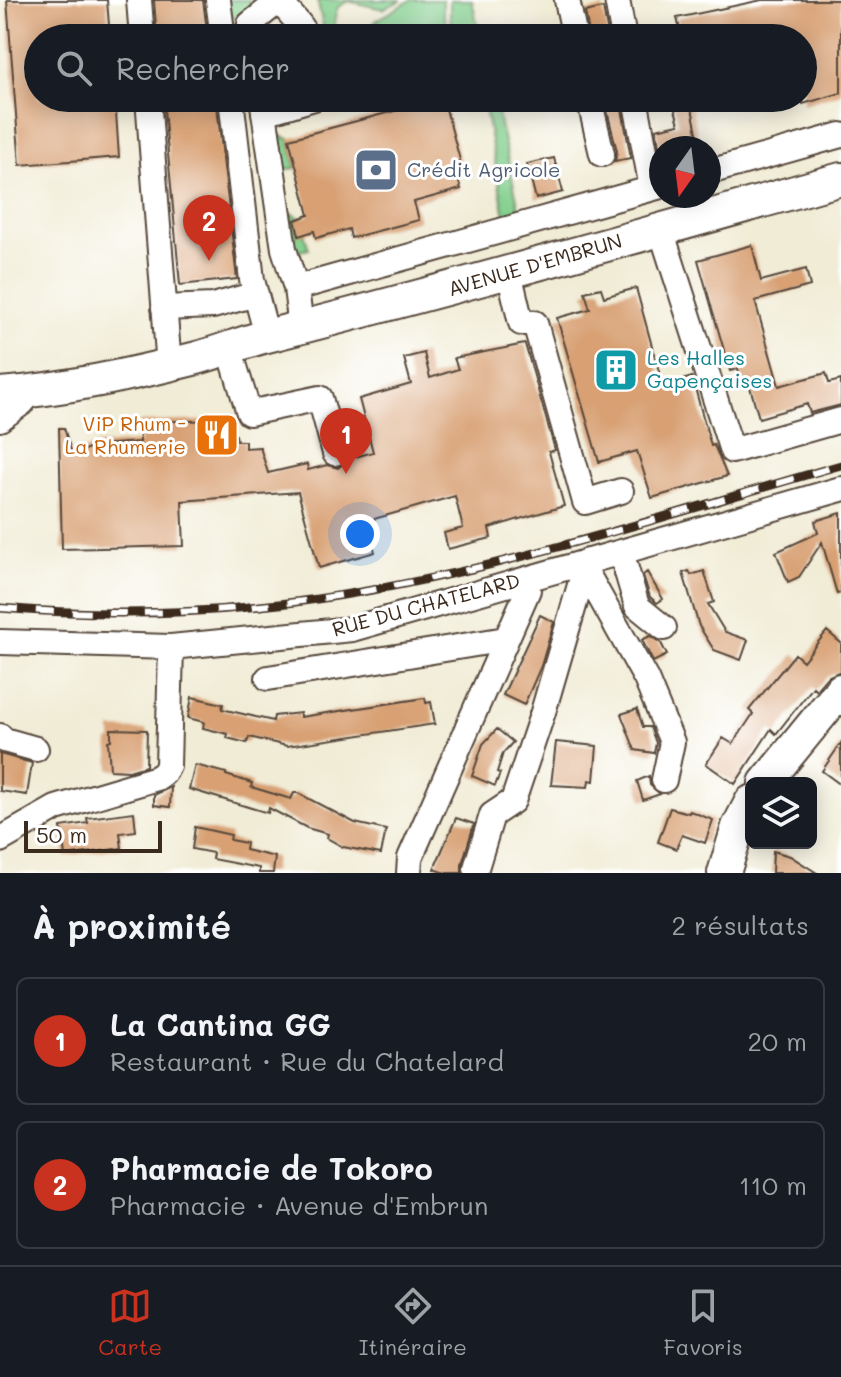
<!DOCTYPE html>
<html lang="fr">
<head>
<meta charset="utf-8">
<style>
  :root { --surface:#171b24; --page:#20242c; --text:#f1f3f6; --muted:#9ea1a6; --line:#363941; --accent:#c8321e }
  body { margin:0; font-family:Mali,sans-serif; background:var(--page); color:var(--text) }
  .controls { position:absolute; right:24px; bottom:24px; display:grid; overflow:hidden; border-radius:12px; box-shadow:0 4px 20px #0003 }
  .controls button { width:72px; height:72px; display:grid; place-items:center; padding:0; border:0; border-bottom:2px solid var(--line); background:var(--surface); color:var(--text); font:40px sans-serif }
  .compass { position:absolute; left:649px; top:136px; width:72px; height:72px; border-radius:50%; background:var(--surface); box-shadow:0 4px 20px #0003; rotate:194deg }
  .scale { position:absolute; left:24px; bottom:20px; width:138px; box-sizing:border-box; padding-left:8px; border:4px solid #3b2a1e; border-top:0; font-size:22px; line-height:28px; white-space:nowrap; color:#3b2a1e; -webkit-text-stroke:6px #fff; paint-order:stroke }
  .you { position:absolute; left:360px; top:534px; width:28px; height:28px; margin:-20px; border:6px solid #fff; border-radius:50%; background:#1a73e8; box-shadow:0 0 0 12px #1a73e833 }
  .badge { display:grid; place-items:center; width:52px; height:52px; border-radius:50%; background:var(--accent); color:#fff; font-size:26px; font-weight:700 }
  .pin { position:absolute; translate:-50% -66px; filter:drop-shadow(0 2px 4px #0008) }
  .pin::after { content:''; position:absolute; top:42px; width:28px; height:24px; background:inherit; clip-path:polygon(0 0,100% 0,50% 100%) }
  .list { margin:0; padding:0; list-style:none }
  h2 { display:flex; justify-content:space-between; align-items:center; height:104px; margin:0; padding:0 32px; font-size:34px }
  h2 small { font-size:26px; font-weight:400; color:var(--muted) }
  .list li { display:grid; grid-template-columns:52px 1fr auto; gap:24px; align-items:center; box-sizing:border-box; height:128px; margin:0 16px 16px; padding:0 16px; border:2px solid var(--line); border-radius:12px }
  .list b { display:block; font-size:30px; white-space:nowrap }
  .list p { margin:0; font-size:26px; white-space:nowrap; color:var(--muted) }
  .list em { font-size:26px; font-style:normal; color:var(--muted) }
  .icon { flex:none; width:44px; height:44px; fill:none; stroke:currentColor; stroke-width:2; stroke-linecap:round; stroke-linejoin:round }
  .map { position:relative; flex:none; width:841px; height:873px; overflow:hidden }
  .search { position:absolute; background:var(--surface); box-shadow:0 4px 20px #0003; left:24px; right:24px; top:24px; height:88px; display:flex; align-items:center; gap:20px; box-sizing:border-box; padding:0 28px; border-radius:44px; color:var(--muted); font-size:30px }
  .sheet { height:392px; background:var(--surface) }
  nav { display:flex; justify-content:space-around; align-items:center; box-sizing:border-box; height:112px; border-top:2px solid var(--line); background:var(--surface); font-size:22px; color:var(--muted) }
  nav a { display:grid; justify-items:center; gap:4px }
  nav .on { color:var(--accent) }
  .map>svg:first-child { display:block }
  .green { fill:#82cf8d; stroke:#5e7c56; stroke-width:2 }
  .building { fill:#d8a073 }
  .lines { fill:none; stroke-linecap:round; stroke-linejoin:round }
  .minor-casing { stroke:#56473a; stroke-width:28 }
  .major-casing { stroke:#56473a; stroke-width:36 }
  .minor { stroke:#fff; stroke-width:24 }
  .major { stroke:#fff; stroke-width:32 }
  .rail-casing { stroke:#3b2a1e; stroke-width:9 }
  .rail { stroke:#fff; stroke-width:6; stroke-dasharray:18; stroke-linecap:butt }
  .labels { text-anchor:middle; stroke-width:6; stroke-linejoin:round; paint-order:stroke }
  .service-label { font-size:20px; fill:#4e5e75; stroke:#fff; text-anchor:start }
  .street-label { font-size:20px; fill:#3b2a1e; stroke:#fff }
  .culture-label { font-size:20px; fill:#0d838f; stroke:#fff; text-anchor:start }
  .food-label { font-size:20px; fill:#c56008; stroke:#fff; text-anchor:end }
</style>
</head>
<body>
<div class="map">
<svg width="841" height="873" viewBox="0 0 841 873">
  <rect width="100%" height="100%" fill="#fff"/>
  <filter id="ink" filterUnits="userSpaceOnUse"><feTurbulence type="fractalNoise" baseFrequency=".0125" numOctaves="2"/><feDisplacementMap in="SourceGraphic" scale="16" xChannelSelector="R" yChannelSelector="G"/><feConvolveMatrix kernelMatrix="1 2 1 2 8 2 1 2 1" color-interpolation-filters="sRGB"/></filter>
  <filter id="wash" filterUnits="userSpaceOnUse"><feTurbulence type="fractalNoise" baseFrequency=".006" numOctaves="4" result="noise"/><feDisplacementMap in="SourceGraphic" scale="32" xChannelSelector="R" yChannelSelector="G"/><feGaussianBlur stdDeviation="1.8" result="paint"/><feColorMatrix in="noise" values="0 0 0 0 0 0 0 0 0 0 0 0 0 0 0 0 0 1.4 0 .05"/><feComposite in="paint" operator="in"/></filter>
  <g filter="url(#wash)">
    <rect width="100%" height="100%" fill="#f1ecd6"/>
    <!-- green -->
    <path class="green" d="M226 0H249L252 15 225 18Z
      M317 0H402L383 9 348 1 337 8 332 38H326Z
      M411 0H443V12L450 38H373L374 22Z
      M450 0H472L480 38H456L450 18Z
      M483 98H494L520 213 505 216Z
      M279 135 289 139 296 168 281 170Z
      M290 213 300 218 295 220 298 235 304 234 309 249 293 252Z"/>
    <g id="blocks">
      <!-- building -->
      <path class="building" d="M7 0H107L110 38H38V98H115L119 157 20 165Z
        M154 0H203L208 38H157Z
        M762 0H841V93L803 104V38H682L677 18Z
        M603 8 609 38H590L585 12Z
        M163 98H216L237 279 180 285Z
        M443 98 463 171 456 173 461 189 414 202 419 220 351 238 349 229 316 238 314 231 299 236 295 220 309 215 289 139Z
        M604 98H620L631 158 615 161 617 151Z
        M672 98H690L700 148H661L660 151 656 129 679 124Z
        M554 158 563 192 536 199 527 164Z
        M752 245 761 281 806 269 810 286 755 301 779 386 826 373 829 383 841 380V405L810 413 807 404 759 418 750 387 744 388 738 369 730 371 698 260Z
        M601 288 604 297 636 288 663 386 692 377 711 446 714 445 727 476 652 498 637 451 599 462 557 318 590 309 585 292Z
        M525 344 555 450 549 452 564 506 489 528 491 538 448 549 444 533 463 528 455 496 367 521 375 552 319 568 298 492 182 501 184 546 62 549 59 428H64L72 454 98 445 140 442 139 422 226 420 227 436 236 435 237 441H245V448L260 447 268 473 307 464 308 470 327 465 338 468 348 459 373 452 359 399 411 384 404 358 424 353 430 378 458 369 454 358Z
        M841 513V593L837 594 822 542 799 577 788 582 776 552 818 533 815 521Z
        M689 571 691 575 704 571 714 602 708 604 725 632 748 640 741 660 714 650 699 626 683 573Z
        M647 572 663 599 657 603 650 597 643 575Z
        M540 615 554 622 541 666 524 705 503 695Z
        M827 631 841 643V671L827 677 816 690 813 687 776 734 771 729 735 784 706 764 723 738 733 744 753 714 749 710 795 654 803 661Z
        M650 636 661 643 667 655 653 662 642 640Z
        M192 697 223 704 222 709 273 721 274 716 300 713V717L425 698 426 703 431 702 435 724 287 746 249 737 247 743 227 738 228 734 203 728 204 722 188 718Z
        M637 709 643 727H650L656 743 654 753 635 750 621 714Z
        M111 729 147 730 146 766 129 771 110 770 108 741 111 740Z
        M497 729 513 742 503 753 497 772 500 773 495 786 472 776 483 744Z
        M556 742 597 746 594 781 589 780 588 787 551 785Z
        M841 743V785L822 771Z
        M0 754 32 763 27 795 0 791Z
        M195 765 226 773V775L252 783 251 787 291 799 294 793H298L355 823 386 830 381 854 343 847 327 838 328 834 307 828 269 808 268 813 189 789Z
        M649 776 650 785 660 794 643 800 637 781Z
        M171 787 170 807 154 805V795Z
        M670 808 689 813 690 811 713 820 705 843 682 835 676 849 658 842Z
        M134 812 136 831 120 833 122 848 65 856 61 827 88 823 87 818Z
        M456 818 474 824 462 864V873H446L434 869Z
        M195 827 231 835 230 840 246 843 245 850 275 857 273 873H259V868L212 859 213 853 192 849Z
        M773 851 790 856 817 873H772Z"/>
    </g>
  </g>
  <g filter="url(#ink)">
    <use href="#blocks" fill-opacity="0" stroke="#56473a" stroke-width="2"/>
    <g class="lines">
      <!-- minor casing -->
      <g class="minor-casing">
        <path id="minor" d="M139 0 142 38
          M218 0 223 38
          M567 0 575 38
          M617 0 624 38
          M280 2 301 26 303 38
          M253 38 250 24 280 0
          M148 98 168 354
          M231 98 252 280 267 336
          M262 98 284 249 296 288
          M589 98 602 154
          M635 98 652 188
          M264 113 314 98
          M709 172 841 135
          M661 230 732 451 841 420
          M509 272 521 323H535L585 502 621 491
          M164 308 213 306 256 294
          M301 328 296 288 661 186
          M229 347 249 413 320 398 335 453
          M0 419 22 403 32 391
          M621 552 637 606 664 628
          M585 570 646 679 672 742 664 780
          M0 642 171 647 352 629 841 489
          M268 678 506 639
          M0 736 4 740 36 749
          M0 840 56 808 157 778 164 773 168 766 171 647
          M476 868 492 815 513 801 543 712 587 561
          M409 873 410 858 528 590 527 579"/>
      </g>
      <!-- major casing -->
      <g class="major-casing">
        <path id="major" d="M0 394C66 389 133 374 197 358 220 352 243 342 267 336 459 287 650 233 841 179
          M765 783 841 690
          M724 873 738 827 751 802"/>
      </g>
      <!-- minor -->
      <use href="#minor" class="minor"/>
      <!-- major -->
      <use href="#major" class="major"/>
      <!-- rail casing -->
      <g class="rail-casing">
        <path id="rail" d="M0 608C85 615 174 615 260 606 458 586 650 519 841 465"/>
      </g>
      <!-- rail -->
      <use href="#rail" class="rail"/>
    </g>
  </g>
  <!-- icons -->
  <defs>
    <g id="bank-square" transform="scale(2.3)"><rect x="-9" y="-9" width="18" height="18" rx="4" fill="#5c6f8a" stroke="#fff"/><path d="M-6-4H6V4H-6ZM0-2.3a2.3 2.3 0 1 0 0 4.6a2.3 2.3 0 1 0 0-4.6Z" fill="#fff"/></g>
    <g id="building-square" transform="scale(2.3)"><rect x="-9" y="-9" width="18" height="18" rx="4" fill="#0f9aa8" stroke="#fff"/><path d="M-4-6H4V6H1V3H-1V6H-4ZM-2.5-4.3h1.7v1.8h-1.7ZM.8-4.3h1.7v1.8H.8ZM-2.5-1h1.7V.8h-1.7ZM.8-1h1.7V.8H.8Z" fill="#fff"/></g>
    <g id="restaurant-square" transform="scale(2.3)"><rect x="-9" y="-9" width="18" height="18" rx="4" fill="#e8710a" stroke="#fff"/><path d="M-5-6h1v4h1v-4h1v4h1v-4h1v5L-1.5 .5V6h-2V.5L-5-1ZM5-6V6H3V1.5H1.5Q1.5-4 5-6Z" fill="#fff"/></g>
  </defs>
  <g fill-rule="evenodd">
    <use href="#bank-square" x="376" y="170"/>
    <use href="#building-square" x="616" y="370"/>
    <use href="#restaurant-square" x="217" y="435"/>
  </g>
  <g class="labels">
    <!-- service labels -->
    <g class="service-label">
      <text x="407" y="177">Crédit Agricole</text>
    </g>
    <!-- street labels -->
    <g class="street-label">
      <text transform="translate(535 265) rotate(-16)" y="7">AVENUE D'EMBRUN</text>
      <text transform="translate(426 605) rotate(-15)" y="7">RUE DU CHATELARD</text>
    </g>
    <!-- culture labels -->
    <g class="culture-label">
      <text x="647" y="365">Les Halles<tspan x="647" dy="23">Gapençaises</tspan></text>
    </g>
    <!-- food labels -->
    <g class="food-label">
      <text x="186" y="431">ViP Rhum -<tspan x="186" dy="23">La Rhumerie</tspan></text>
    </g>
  </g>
</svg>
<div class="controls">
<button><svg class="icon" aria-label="layers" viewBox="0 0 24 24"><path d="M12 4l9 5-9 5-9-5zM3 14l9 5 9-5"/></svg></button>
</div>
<svg class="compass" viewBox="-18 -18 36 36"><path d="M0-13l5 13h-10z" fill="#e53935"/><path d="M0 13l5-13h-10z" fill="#9ea1a6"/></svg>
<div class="scale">50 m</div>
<div class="you"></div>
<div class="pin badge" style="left:346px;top:474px">1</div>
<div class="pin badge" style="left:209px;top:261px">2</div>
<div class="search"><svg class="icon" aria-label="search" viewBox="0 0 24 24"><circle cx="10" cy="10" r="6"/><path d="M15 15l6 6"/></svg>Rechercher</div>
</div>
<section class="sheet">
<h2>À proximité<small>2 résultats</small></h2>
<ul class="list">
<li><span class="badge">1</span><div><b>La Cantina GG</b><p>Restaurant · Rue du Chatelard</p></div><em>20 m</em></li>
<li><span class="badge">2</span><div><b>Pharmacie de Tokoro</b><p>Pharmacie · Avenue d'Embrun</p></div><em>110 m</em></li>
</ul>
</section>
<nav>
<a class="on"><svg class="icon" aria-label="map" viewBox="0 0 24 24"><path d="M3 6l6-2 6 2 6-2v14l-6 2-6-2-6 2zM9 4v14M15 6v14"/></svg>Carte</a>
<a><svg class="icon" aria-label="directions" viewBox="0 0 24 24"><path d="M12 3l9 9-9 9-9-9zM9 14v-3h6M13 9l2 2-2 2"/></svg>Itinéraire</a>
<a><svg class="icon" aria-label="saved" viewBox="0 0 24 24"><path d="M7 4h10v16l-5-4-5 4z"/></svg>Favoris</a>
</nav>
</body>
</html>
